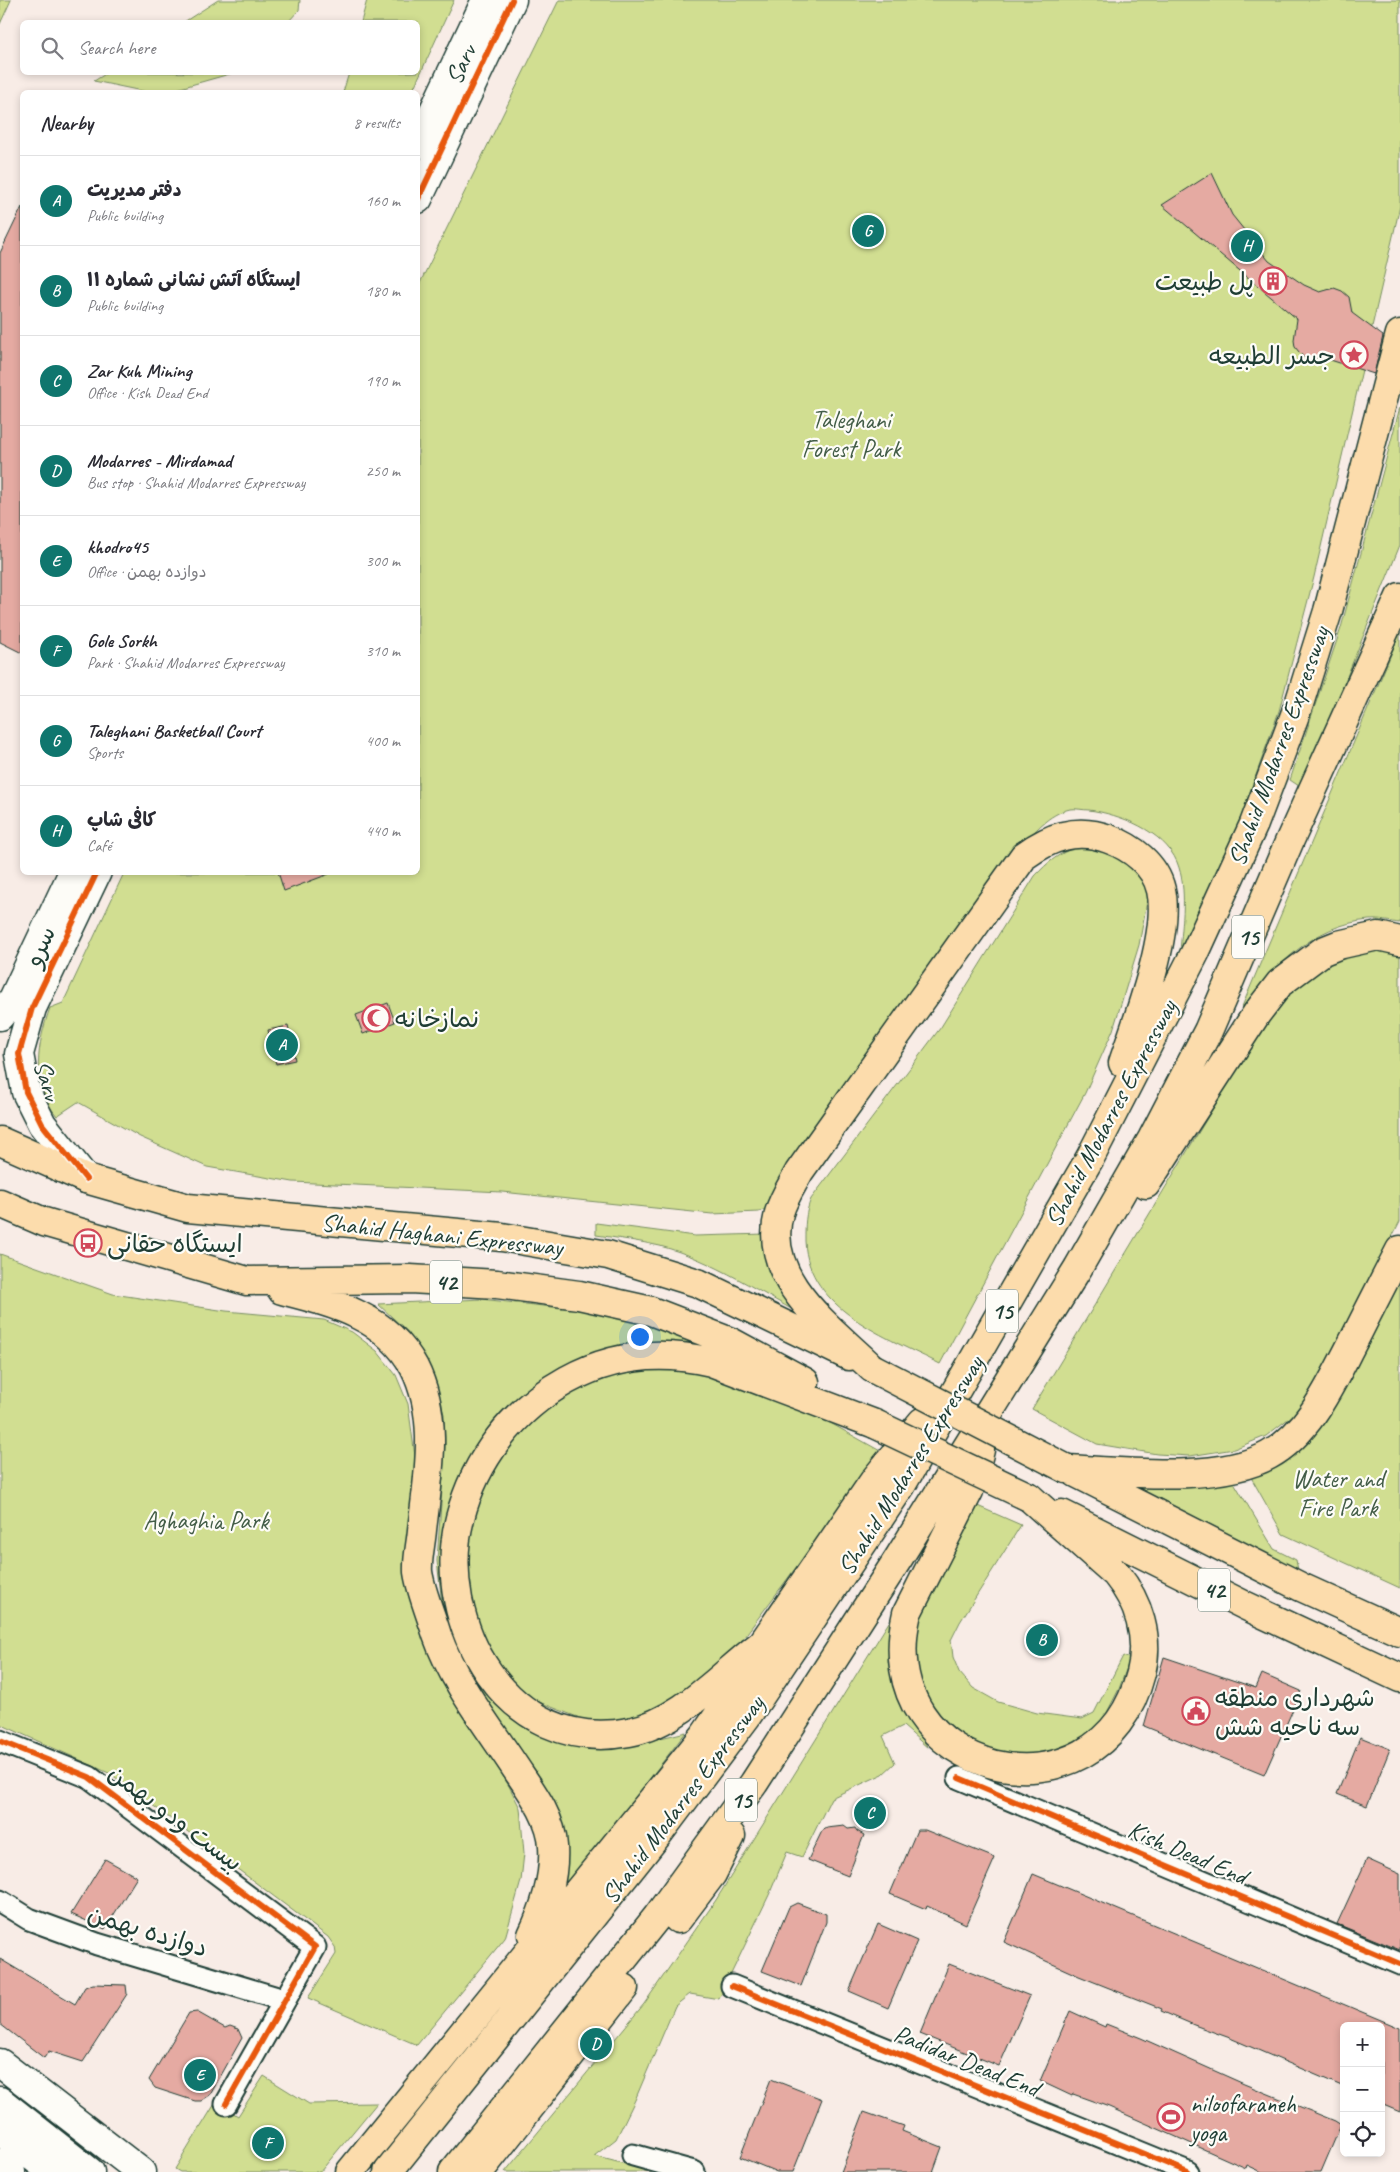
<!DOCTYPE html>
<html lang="en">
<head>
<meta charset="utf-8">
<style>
  :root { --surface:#fff; --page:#f7f7f7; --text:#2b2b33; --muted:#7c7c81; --line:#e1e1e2; --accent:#0f766e }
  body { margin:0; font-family:Caveat,"Playpen Sans Arabic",sans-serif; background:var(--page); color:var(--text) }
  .controls { position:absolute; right:15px; bottom:15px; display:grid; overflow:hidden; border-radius:8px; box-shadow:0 2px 8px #0003 }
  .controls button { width:45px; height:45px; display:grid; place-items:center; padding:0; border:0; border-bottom:1px solid var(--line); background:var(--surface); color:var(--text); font:25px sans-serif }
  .you { position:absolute; left:639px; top:1336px; width:18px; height:18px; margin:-12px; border:4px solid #fff; border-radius:50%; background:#1a73e8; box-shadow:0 0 0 8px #1a73e833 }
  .badge { display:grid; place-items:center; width:32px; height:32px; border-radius:50%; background:var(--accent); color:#fff; font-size:16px; font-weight:700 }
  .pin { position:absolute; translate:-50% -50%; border:2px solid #fff; box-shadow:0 1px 5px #0006 }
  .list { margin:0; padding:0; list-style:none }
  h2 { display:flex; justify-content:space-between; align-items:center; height:65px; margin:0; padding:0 20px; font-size:21px }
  h2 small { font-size:16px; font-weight:400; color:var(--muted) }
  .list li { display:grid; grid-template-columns:32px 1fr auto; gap:15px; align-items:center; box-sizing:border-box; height:90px; padding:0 20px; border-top:1px solid var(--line) }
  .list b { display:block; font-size:19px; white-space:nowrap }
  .list p { margin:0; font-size:16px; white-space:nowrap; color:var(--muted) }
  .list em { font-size:16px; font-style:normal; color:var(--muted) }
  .icon { flex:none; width:28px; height:28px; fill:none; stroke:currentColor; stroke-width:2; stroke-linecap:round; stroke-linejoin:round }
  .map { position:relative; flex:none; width:1400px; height:2172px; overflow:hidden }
  .search { position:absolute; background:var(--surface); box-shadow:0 2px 8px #0003; left:20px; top:20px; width:400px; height:55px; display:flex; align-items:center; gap:12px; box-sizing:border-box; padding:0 18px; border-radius:8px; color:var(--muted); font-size:19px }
  .panel { position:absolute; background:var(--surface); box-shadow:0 2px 8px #0003; left:20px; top:90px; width:400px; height:785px; border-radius:8px }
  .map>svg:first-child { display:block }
  .green { fill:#d1de91; stroke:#788e62 }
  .building { fill:#e5aaa2; stroke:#1f3d34 }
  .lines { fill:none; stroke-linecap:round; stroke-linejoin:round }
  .minor-casing { stroke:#1f3d34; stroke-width:25 }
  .tertiary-casing { stroke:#1f3d34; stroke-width:31 }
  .secondary-casing { stroke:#1f3d34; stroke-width:31 }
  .trunk-casing { stroke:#1f3d34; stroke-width:31 }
  .minor { stroke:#fdfcf7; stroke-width:21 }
  .tertiary { stroke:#fdfcf7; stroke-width:28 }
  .secondary { stroke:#fdfcf7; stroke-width:28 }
  .trunk { stroke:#fcdcac; stroke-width:28 }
  .trunk-bridge-casing { stroke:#1f3d34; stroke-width:31; stroke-linecap:butt }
  .trunk-bridge { stroke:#fcdcac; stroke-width:28 }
  .cycleway-casing { stroke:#fdfcf7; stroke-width:9 }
  .cycleway { stroke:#e8590c; stroke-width:6 }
  .labels { text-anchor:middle; stroke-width:4.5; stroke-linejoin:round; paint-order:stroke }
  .shield { fill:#fdfcf7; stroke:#62766e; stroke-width:1 }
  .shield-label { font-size:24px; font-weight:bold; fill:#1f3d34 }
  .street-label { font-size:25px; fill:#1f3d34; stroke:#fdfcf7 }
  .poi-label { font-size:25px; fill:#1f3d34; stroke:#fdfcf7; text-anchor:start }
  .park-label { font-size:25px; fill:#435d47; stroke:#fdfcf7 }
</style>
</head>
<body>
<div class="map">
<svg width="1400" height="2172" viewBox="0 0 1400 2172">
  <rect width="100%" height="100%" fill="#f8ece6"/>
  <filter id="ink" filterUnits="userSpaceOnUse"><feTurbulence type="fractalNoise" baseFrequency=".02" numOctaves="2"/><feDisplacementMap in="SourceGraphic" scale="10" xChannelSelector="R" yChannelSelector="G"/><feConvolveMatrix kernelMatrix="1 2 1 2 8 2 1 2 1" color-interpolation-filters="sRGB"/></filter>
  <g filter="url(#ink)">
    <!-- green -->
    <path class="green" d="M0 0H11L0 24Z
      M218 0H300L299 10 288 22H184Z
      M367 0H454L412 92H343L349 73 418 72V22H361Z
      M559 0H1400V206L1314 577 1279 711 1232 842 1180 952C1182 924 1188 889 1177 862 1164 831 1119 814 1089 810 1083 810 1075 808 1070 809 1048 814 1034 832 1020 848L767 1208 759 1212 712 1214 502 1192 293 1182 207 1167 140 1137 78 1102 57 1116C30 1085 37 1044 50 1008L63 1003 124 873 418 872V287Z
      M107 73V72L233 73 166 92H147L94 81Z
      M1400 407V545L1302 788 1290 780 1341 628Z
      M1400 633V923C1390 922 1379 919 1369 920 1311 925 1276 967 1241 1009Z
      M1077 847H1103L1138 869 1148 896 1139 945 1113 1030 1085 1093 940 1364C887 1337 808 1310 805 1241 805 1226 805 1213 811 1199L941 1027 1035 876C1048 862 1059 853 1077 847Z
      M1367 942 1400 951V1221L1324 1372 1297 1412 1266 1436 1234 1449 1190 1456 1157 1454 1097 1444 1032 1409 1271 1012 1301 977Z
      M596 1223 695 1236 766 1234 812 1320C763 1295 714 1260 660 1246 639 1241 617 1238 596 1235Z
      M0 1254 113 1294 226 1311 324 1320 352 1332 377 1351 396 1375 408 1404 418 1479V1621L429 1652 441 1677 509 1786 520 1808 524 1853 521 1881 505 1938 417 2045 308 1998 336 1954 335 1947 328 1937 111 1774 0 1724Z
      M1400 1280V1588L1283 1534 1248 1472 1313 1435 1343 1392Z
      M481 1299 623 1315 718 1349 556 1376 454 1515 487 1685 631 1745 686 1732 561 1893 563 1874 452 1644 442 1603 437 1561 445 1446 444 1414 429 1369 408 1332 378 1304Z
      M683 1364 800 1406 882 1452 724 1664 676 1704 611 1723 585 1720 526 1697 499 1673 478 1635 467 1573 472 1507 508 1437 586 1378Z
      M1232 1479 1274 1549 1296 1560 1298 1570 1124 1480Z
      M973 1504 1021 1525 960 1622 951 1640 953 1657 959 1672 973 1688 998 1702 1037 1713 1082 1719 1094 1713 1123 1656 1130 1659 1119 1689 1102 1722 1086 1740 1041 1759 985 1753 945 1728 921 1691 911 1632Z
      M889 1622 892 1674 901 1703 928 1748 903 1726 883 1736 895 1763 883 1774 831 1798 802 1857 787 1852 769 1895 719 1999 690 1994 675 2006 635 2100 616 2139 594 2156 656 2172H505L644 2004 716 1900Z
      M264 2076 309 2104 377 2103 320 2172H180L175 2169 216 2102 238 2116Z"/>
    <!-- building -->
    <path class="building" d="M1212 173 1232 215 1269 261 1304 285 1320 292 1334 288 1342 291 1349 297 1352 313 1383 336 1374 374 1321 357 1312 359 1304 358 1295 347 1294 340 1297 319 1162 205Z
      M22 207V653L0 642V253Z
      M278 872H329V874L284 891Z
      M388 1003 395 1022 363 1034 356 1015Z
      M288 1026 295 1060 276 1064 268 1030Z
      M1164 1657 1256 1688 1262 1674 1301 1691 1264 1775 1144 1726Z
      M1360 1737 1390 1749 1367 1806 1337 1794Z
      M844 1826 848 1829 855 1828 857 1831 864 1835 848 1876 808 1860 822 1831 827 1828Z
      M917 1830H925L995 1858 966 1924 927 1906 926 1909 890 1894Z
      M105 1859 137 1877 105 1929 71 1914Z
      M1367 1859 1400 1874V1950L1337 1924Z
      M1033 1874 1400 2028V2112L1381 2104V2026H1344V2087L1230 2038 1194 2025 1161 2011 1162 2009 1079 1976 1004 1942Z
      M797 1903 826 1914V1922L801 1986 762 1971 789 1907Z
      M878 1924 917 1941 888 2008 849 1991Z
      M0 1959 75 2004 85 1987 93 1984 126 1985 127 1994 83 2062 49 2051 44 2058 0 2024Z
      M949 1964 1030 1996 999 2066 920 2034Z
      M1070 2011 1105 2027 1106 2024 1141 2038 1244 2084 1335 2121 1341 2125 1321 2172H1262L1247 2165 1246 2168 1109 2107 1073 2094 1072 2096 1040 2081Z
      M197 2012 225 2028 230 2026 238 2029 242 2038 210 2095 201 2101H195L155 2088 149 2080 189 2013Z
      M771 2079 822 2099 793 2172H777L740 2157Z
      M864 2112 904 2126 902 2131 942 2147 933 2172H841Z"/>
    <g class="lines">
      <!-- minor casing -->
      <g class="minor-casing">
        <path id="minor" d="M0 1741 89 1777 315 1947 226 2104
          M959 1778 1400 1964
          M0 1901 29 1919 97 1944 284 2000
          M732 1986 1188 2172
          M633 2155 694 2172"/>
      </g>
      <!-- tertiary casing -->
      <g class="tertiary-casing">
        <path id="tertiary" d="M418 144 486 0
          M418 199 512 0
          M0 1016 13 999 73 872
          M86 1179 42 1124 26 1092 19 1054 32 1008 97 872"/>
      </g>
      <!-- secondary casing -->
      <g class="secondary-casing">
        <path id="secondary" d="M0 2063 141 2172
          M0 2101 90 2172
          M0 2131 52 2172
          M0 2163 11 2172"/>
      </g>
      <!-- trunk casing -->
      <g class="trunk-casing">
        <path id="trunk" d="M0 1141 86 1179 188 1208 502 1237 608 1255 698 1283 849 1356
          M1146 1184 1257 1013 1280 983 1323 951 1338 945 1378 936 1400 941
          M0 1203 44 1222 247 1281 410 1279 497 1284 579 1295 651 1311 731 1342 805 1382
          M282 1290C333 1303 387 1316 414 1367 440 1418 428 1476 422 1530 421 1543 417 1559 418 1572 421 1592 431 1615 437 1635 454 1684 489 1727 517 1770 532 1792 552 1819 553 1846 555 1877 545 1908 532 1935
          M872 1368C831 1328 761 1280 779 1213 783 1199 792 1185 799 1172L1024 856C1050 837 1076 827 1109 839 1131 847 1155 864 1161 890 1171 933 1137 1021 1123 1063
          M980 1450 969 1491 907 1613C868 1778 1101 1832 1141 1673 1150 1638 1139 1602 1116 1574L1029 1497
          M1067 1469C1124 1472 1219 1483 1269 1455 1312 1431 1333 1379 1355 1338 1370 1308 1385 1279 1400 1250
          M1076 1473 1301 1587 1400 1632
          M1062 1514 1244 1605 1400 1678
          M812 1614C795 1624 775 1633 759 1646 720 1676 680 1722 629 1732 508 1756 433 1623 460 1518 475 1459 514 1409 567 1380 612 1355 661 1350 711 1362L875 1424
          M678 1919 712 1874 731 1836
          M350 2172 704 1736 737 1688 762 1644 876 1478 922 1422
          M388 2172 659 1833 747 1716 901 1486 1090 1158 1195 953 1254 824 1279 758 1299 704 1328 611 1400 334
          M453 2172 657 1917 754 1783 898 1559 1078 1268 1152 1139 1208 1031 1290 840 1400 597
          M479 2172 624 1988"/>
      </g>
      <!-- minor -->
      <use href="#minor" class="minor"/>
      <!-- tertiary -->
      <use href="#tertiary" class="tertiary"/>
      <!-- secondary -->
      <use href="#secondary" class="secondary"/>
      <!-- trunk -->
      <use href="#trunk" class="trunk"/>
      <!-- trunk-bridge casing -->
      <g class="trunk-bridge-casing">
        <path id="trunk-bridge" d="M872 1368 1067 1469
          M875 1424 1029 1497"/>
      </g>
      <!-- trunk-bridge -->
      <use href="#trunk-bridge" class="trunk-bridge"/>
      <!-- cycleway casing -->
      <g class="cycleway-casing">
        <path id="cycleway" d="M418 199 512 0
          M86 1179 42 1124 26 1092 19 1054 32 1008 97 872
          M0 1741 89 1777 315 1947 226 2104
          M959 1778 1400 1964
          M732 1986 1188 2172"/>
      </g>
      <!-- cycleway -->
      <use href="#cycleway" class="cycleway"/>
    </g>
  </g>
  <!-- icons -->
  <defs>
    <g id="building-ring" transform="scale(1.4375)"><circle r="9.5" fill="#fdfcf7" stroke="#d1495b" stroke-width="1.5"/><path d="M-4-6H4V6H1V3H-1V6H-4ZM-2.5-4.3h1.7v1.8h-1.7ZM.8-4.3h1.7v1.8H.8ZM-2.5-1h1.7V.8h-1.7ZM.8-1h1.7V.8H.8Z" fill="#d1495b"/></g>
    <g id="sight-ring" transform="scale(1.4375)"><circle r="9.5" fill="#fdfcf7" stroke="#d1495b" stroke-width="1.5"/><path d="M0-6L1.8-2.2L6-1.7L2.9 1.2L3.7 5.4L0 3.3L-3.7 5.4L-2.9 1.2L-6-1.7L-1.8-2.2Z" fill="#d1495b"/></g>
    <g id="mosque-ring" transform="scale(1.4375)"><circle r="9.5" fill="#fdfcf7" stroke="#d1495b" stroke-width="1.5"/><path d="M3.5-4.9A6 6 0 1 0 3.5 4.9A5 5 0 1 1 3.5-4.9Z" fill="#d1495b"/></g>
    <g id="bus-ring" transform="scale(1.4375)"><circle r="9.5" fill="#fdfcf7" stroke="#d1495b" stroke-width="1.5"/><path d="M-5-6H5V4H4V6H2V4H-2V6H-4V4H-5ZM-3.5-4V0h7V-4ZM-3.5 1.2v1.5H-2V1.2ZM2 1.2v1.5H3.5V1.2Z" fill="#d1495b"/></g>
    <g id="civic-ring" transform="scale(1.4375)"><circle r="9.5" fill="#fdfcf7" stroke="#d1495b" stroke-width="1.5"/><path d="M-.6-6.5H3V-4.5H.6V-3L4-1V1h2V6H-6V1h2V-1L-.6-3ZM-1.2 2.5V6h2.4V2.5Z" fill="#d1495b"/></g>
    <g id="stadium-ring" transform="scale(1.4375)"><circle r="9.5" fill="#fdfcf7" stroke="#d1495b" stroke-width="1.5"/><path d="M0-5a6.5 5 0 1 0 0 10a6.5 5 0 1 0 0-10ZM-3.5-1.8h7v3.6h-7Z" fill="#d1495b"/></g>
  </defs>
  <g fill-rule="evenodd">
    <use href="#building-ring" x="1273" y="281"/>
    <use href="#sight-ring" x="1354" y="355"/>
    <use href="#mosque-ring" x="376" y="1018"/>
    <use href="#bus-ring" x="88" y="1243"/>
    <use href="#civic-ring" x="1196" y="1711"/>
    <use href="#stadium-ring" x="1171" y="2117"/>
  </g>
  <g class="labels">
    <!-- shield labels -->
    <g class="shield">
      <rect x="1232" y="915.5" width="32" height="43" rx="4"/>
      <rect x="430" y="1260.5" width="32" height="43" rx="4"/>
      <rect x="986" y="1289.5" width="32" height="43" rx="4"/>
      <rect x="1198" y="1568.5" width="32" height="43" rx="4"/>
      <rect x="725" y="1778.5" width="32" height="43" rx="4"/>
    </g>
    <g class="shield-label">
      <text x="1248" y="945">15</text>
      <text x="446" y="1290">42</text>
      <text x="1002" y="1319">15</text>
      <text x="1214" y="1598">42</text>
      <text x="741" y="1808">15</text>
    </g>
    <!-- street labels -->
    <g class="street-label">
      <text transform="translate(460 64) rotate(-65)" y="9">Sarv</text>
      <text transform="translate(1278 746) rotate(-70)" y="9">Shahid Modarres Expressway</text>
      <text transform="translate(39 946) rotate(-65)" y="9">سرو</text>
      <text transform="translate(48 1080) rotate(73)" y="9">Sarv</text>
      <text transform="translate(1110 1113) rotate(-62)" y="9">Shahid Modarres Expressway</text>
      <text transform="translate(442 1234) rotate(6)" y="9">Shahid Haghani Expressway</text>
      <text transform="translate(910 1465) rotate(-58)" y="9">Shahid Modarres Expressway</text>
      <text transform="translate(682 1799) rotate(-53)" y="9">Shahid Modarres Expressway</text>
      <text transform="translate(176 1817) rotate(37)" y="9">بیست ودو بهمن</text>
      <text transform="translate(1188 1852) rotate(23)" y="9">Kish Dead End</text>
      <text transform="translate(148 1930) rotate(17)" y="9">دوازده بهمن</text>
      <text transform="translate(967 2060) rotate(22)" y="9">Padidar Dead End</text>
    </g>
    <!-- poi labels -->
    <g class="poi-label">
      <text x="1254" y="290" text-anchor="end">پل طبیعت</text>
      <text x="1335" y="364" text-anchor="end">جسر الطبيعه</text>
      <text x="395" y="1027">نمازخانه</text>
      <text x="107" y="1252">ایستگاه حقانی</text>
      <text x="1215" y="1706">شهرداری منطقه<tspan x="1215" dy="29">سه ناحیه شش</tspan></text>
      <text x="1190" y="2112">niloofaraneh<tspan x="1190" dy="29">yoga</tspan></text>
    </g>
    <!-- park labels -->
    <g class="park-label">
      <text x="851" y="428">Taleghani<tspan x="851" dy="29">Forest Park</tspan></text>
      <text x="1338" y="1487">Water and<tspan x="1338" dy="29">Fire Park</tspan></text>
      <text x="206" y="1529">Aghaghia Park</text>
    </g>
  </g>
</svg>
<div class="controls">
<button>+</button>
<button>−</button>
<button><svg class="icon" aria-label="locate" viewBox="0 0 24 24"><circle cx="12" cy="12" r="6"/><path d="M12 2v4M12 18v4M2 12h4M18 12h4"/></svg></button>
</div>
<div class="you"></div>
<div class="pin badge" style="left:282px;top:1045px">A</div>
<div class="pin badge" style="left:1042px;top:1640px">B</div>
<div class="pin badge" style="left:870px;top:1813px">C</div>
<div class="pin badge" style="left:596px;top:2044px">D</div>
<div class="pin badge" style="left:200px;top:2075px">E</div>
<div class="pin badge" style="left:268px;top:2143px">F</div>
<div class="pin badge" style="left:868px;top:231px">G</div>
<div class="pin badge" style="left:1247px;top:246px">H</div>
<div class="search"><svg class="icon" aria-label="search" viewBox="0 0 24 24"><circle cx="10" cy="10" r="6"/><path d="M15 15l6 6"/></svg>Search here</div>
<section class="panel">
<h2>Nearby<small>8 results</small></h2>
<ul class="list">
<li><span class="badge">A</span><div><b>دفتر مدیریت</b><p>Public building</p></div><em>160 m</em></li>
<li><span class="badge">B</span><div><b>ایستگاه آتش نشانی شماره ۱۱</b><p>Public building</p></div><em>180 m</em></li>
<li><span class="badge">C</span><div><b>Zar Kuh Mining</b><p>Office · Kish Dead End</p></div><em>190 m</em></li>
<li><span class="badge">D</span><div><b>Modarres - Mirdamad</b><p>Bus stop · Shahid Modarres Expressway</p></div><em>250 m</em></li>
<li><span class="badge">E</span><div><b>khodro45</b><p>Office · دوازده بهمن</p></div><em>300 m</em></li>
<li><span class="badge">F</span><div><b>Gole Sorkh</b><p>Park · Shahid Modarres Expressway</p></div><em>310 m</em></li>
<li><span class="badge">G</span><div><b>Taleghani Basketball Court</b><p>Sports</p></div><em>400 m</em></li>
<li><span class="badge">H</span><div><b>کافی شاپ</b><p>Café</p></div><em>440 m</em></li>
</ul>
</section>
</div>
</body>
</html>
